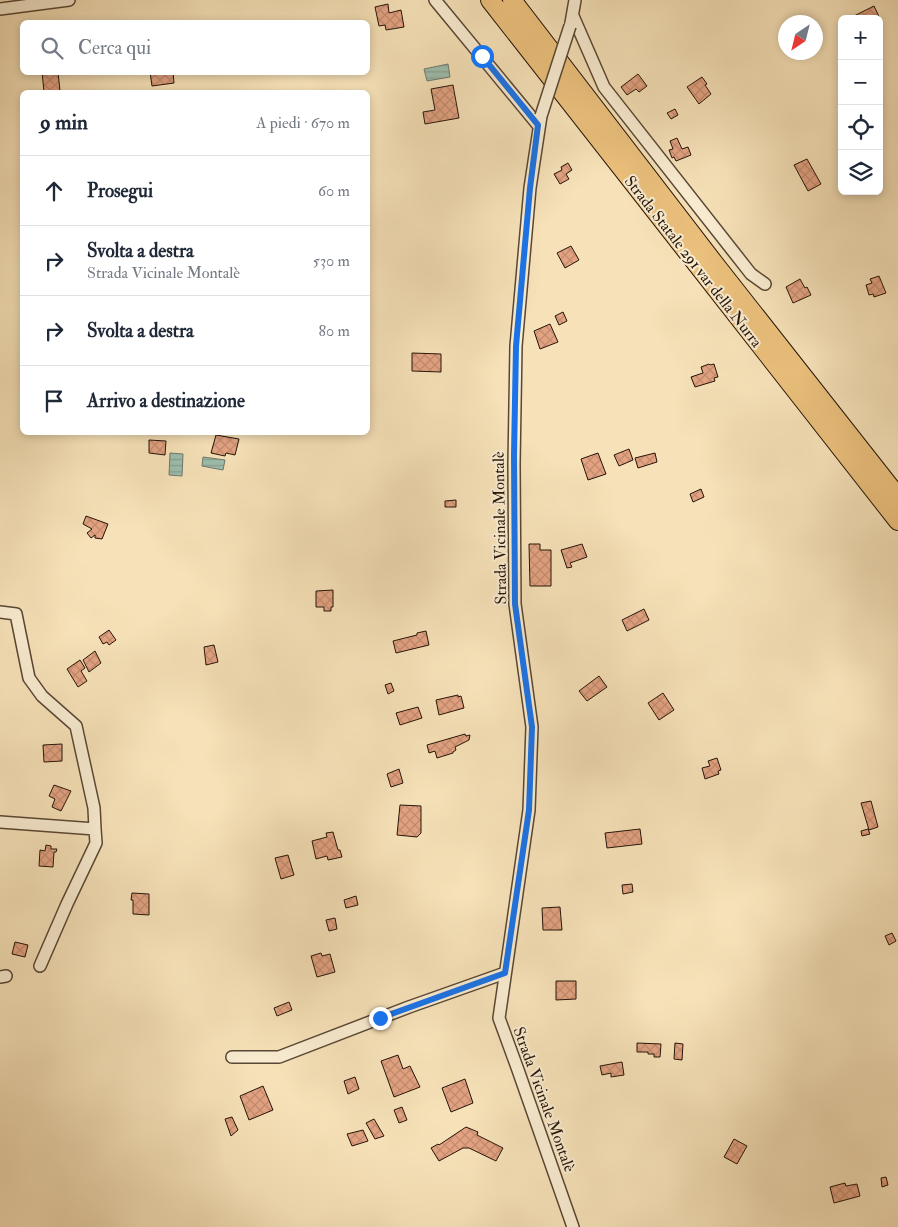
<!DOCTYPE html>
<html lang="it">
<head>
<meta charset="utf-8">
<style>
  :root { --surface:#fff; --page:#f6f6f7; --text:#1f2937; --muted:#747a83; --line:#e0e1e3 }
  body { margin:0; font-family:"IM FELL Double Pica",serif; background:var(--page); color:var(--text) }
  .controls { position:absolute; right:15px; top:15px; display:grid; overflow:hidden; border-radius:8px; box-shadow:0 2px 8px #0003 }
  .controls button { width:45px; height:45px; display:grid; place-items:center; padding:0; border:0; border-bottom:1px solid var(--line); background:var(--surface); color:var(--text); font:25px sans-serif }
  .compass { position:absolute; left:778px; top:15px; width:45px; height:45px; border-radius:50%; background:var(--surface); box-shadow:0 2px 8px #0003; rotate:215deg }
  .stop { position:absolute; width:15px; height:15px; margin:-11px; border:4px solid #1a73e8; border-radius:50%; background:#fff }
  .stop.end { background:#1a73e8; border-color:#fff; box-shadow:0 1px 5px #0008 }
  .list { margin:0; padding:0; list-style:none }
  h2 { display:flex; justify-content:space-between; align-items:center; height:65px; margin:0; padding:0 20px; font-size:21px }
  h2 small { font-size:16px; font-weight:400; color:var(--muted) }
  .list li { display:grid; grid-template-columns:32px 1fr auto; gap:15px; align-items:center; box-sizing:border-box; height:70px; padding:0 20px; border-top:1px solid var(--line) }
  .list b { display:block; font-size:19px; white-space:nowrap }
  .list p { margin:0; font-size:16px; white-space:nowrap; color:var(--muted) }
  .list em { font-size:16px; font-style:normal; color:var(--muted) }
  .icon { flex:none; width:28px; height:28px; fill:none; stroke:currentColor; stroke-width:2; stroke-linecap:round; stroke-linejoin:round }
  .map { position:relative; flex:none; width:898px; height:1227px; overflow:hidden }
  .search { position:absolute; background:var(--surface); box-shadow:0 2px 8px #0003; left:20px; top:20px; width:350px; height:55px; display:flex; align-items:center; gap:12px; box-sizing:border-box; padding:0 18px; border-radius:8px; color:var(--muted); font-size:19px }
  .panel { position:absolute; background:var(--surface); box-shadow:0 2px 8px #0003; left:20px; top:90px; width:350px; height:345px; border-radius:8px }
  .map>svg:first-child { display:block }
  .water { fill:url(#water-rules); stroke:#6d7a6c }
  .building { fill:url(#building-cross-hatch); stroke:#251408 }
  .lines { fill:none; stroke-linecap:round; stroke-linejoin:round }
  .minor-casing { stroke:#594734; stroke-width:14 }
  .highway-casing { stroke:#251408; stroke-width:20 }
  .minor { stroke:#f9ecd1; stroke-width:11 }
  .highway { stroke:#ebc07c; stroke-width:18 }
  .minor-bridge-casing { stroke:#594734; stroke-width:14; stroke-linecap:butt }
  .minor-bridge { stroke:#f9ecd1; stroke-width:11 }
  .route { stroke:#1a73e8; stroke-width:6 }
  .labels { text-anchor:middle; stroke-width:4; stroke-linejoin:round; paint-order:stroke }
  .street-label { font-size:16px; fill:#251408; stroke:#f9ecd1 }
</style>
</head>
<body>
<div class="map">
<svg width="898" height="1227" viewBox="0 0 898 1227">
  <defs>
    <pattern id="water-rules" width="6" height="5" patternUnits="userSpaceOnUse" patternTransform="scale(1.25)"><rect width="6" height="5" fill="#9dbeae"/><path d="M0 2.5h6" fill="none" stroke="#87a294"/></pattern>
    <pattern id="building-cross-hatch" width="8" height="8" patternUnits="userSpaceOnUse" patternTransform="scale(1.25)"><rect width="8" height="8" fill="#e3a382"/><path d="M0 0l8 8M0 8l8-8" fill="none" stroke="#c38b6f"/></pattern>
  </defs>
  <rect width="100%" height="100%" fill="#f6e1b8"/>
  <filter id="stains"><feTurbulence type="fractalNoise" baseFrequency=".004" numOctaves="4"/><feColorMatrix values="0 0 0 0 .2 0 0 0 0 .09 0 0 0 0 .02 0 0 0 .5 -.17"/></filter>
  <radialGradient id="worn" r=".72"><stop offset=".6" stop-color="#630" stop-opacity="0"/><stop offset="1" stop-color="#630" stop-opacity=".3"/></radialGradient>
  <!-- water -->
  <path class="water" d="M448 64 450 77 427 81 424 69Z
    M170 453 183 454 182 476 169 475Z
    M203 457 225 460 223 470 202 466Z"/>
  <!-- building -->
  <path class="building" d="M388 4 389 13 401 10 404 27 386 30 385 25 379 26 375 7Z
    M874 6 882 23 879 24V19H855L854 16Z
    M42 72H58L60 91 44 92Z
    M150 72H173L174 83 152 86Z
    M638 74 647 86 639 92 636 89 627 95 621 87Z
    M702 77 707 84 705 85 711 94 699 104 687 87Z
    M453 85 459 118 425 124 423 112 435 110 431 89Z
    M675 109 678 115 671 119 667 113Z
    M677 138 682 149 688 147 691 155 676 161 674 157 672 158 669 150 673 149 670 141Z
    M807 159 821 184 808 191 794 165Z
    M568 163 572 170 566 174 569 179 560 184 554 174 562 170 561 167Z
    M571 246 579 260 565 268 557 253Z
    M879 276 886 293 874 297 873 294 869 295 866 285 872 283 870 279Z
    M800 279 805 288 807 287 811 295 793 303 786 287Z
    M563 312 567 321 559 325 555 316Z
    M550 324 558 342 540 349 534 331Z
    M412 353 441 354V372L412 371Z
    M709 364 710 365 714 364 718 377 714 378 715 381 695 387 691 377 703 373 701 367Z
    M216 435 239 439 235 455 226 453 225 456 211 453Z
    M149 440 166 441 165 455 149 453Z
    M629 449 633 460 619 466 614 455Z
    M598 453 606 474 588 480 581 459Z
    M655 453 657 462 638 468 635 458Z
    M701 489 704 497 693 502 690 494Z
    M456 500V507H445V501Z
    M86 516 108 524 102 539 95 538V535L91 538 87 533 92 529 83 524Z
    M529 544H540V550H551V586H530Z
    M582 544 587 557 570 563 572 567 567 568 561 550Z
    M333 590V607H331V611H324V607H316V591Z
    M644 609 649 620 627 631 622 620Z
    M109 630 116 640 109 645 107 642 103 644 99 637Z
    M426 631 429 645 396 653 393 641 417 635V633Z
    M214 645 218 662 206 665 204 647Z
    M95 651 101 663 89 672 83 660Z
    M80 660 85 668 81 671 87 681 78 687 67 669Z
    M599 676 607 687 587 701 579 691Z
    M391 683 394 691 388 694 385 685Z
    M663 693 674 710 659 720 648 703Z
    M458 695V697L461 696 464 708 439 715 436 700Z
    M418 707 422 718 400 725 396 713Z
    M465 734 466 736 470 735 469 740 455 747 456 750 453 752V753L437 758 435 751 429 753 427 745Z
    M62 744V761L44 762 43 745Z
    M717 758 721 770 718 771 719 774 705 779 702 768 710 766 708 761Z
    M399 769 403 783 391 787 387 774Z
    M54 785 71 791 61 811 52 807 55 799 49 796Z
    M871 801 878 827 869 830 861 803Z
    M400 805 421 806V833L417 837 397 835Z
    M640 829 642 844 607 848 605 833Z
    M868 829 870 834 862 836 861 831Z
    M333 832 338 850H340L342 857 328 860 327 856 316 859 312 841 327 837 326 833Z
    M46 845 51 846V849H57L56 852H54L53 867 39 866 40 850 45 851Z
    M288 855 294 875 281 879 275 858Z
    M632 884 633 892 623 894 622 885Z
    M132 893 149 894V915L133 914V900H131Z
    M356 896 358 905 346 908 344 900Z
    M560 907 562 930H543L542 908Z
    M335 918 337 929 329 931 326 920Z
    M892 933 896 941 889 945 885 936Z
    M15 942 28 945 25 957 12 954Z
    M321 953 322 956 330 954 335 972 317 977 311 956Z
    M556 981H576V999L556 1000Z
    M289 1002 292 1010 277 1016 274 1008Z
    M637 1043 661 1044 660 1057H654V1054H648V1052H637Z
    M675 1043 683 1044 682 1060 674 1059Z
    M398 1055 403 1069 410 1066 420 1087 394 1097 381 1061Z
    M622 1062 624 1075 611 1077V1073L602 1075 600 1066Z
    M355 1077 359 1089 348 1094 344 1081Z
    M465 1079 473 1103 451 1112 442 1088Z
    M263 1086 273 1110 249 1120 240 1096Z
    M402 1107 407 1120 399 1123 394 1110Z
    M232 1117 238 1130 231 1136 225 1119Z
    M374 1119 384 1136 375 1139 366 1123Z
    M466 1127 478 1132 477 1135 503 1148 496 1161 469 1148H463L439 1161 431 1148 438 1144 439 1145Z
    M363 1130 368 1141 352 1146 347 1134Z
    M734 1139 747 1146 737 1164 724 1157Z
    M886 1177 888 1185 882 1187 881 1178Z
    M845 1183 846 1186 857 1184 860 1196 834 1203 830 1187Z"/>
  <g class="lines">
    <!-- minor casing -->
    <g class="minor-casing">
      <path id="minor" d="M435 0 538 125
        M0 9 69 0
        M573 16 604 87 751 274 765 284
        M571 23 575 0
        M541 116 530 188 516 346 514 464 515 604 532 727 529 810 499 1018 518 1070 573 1227
        M0 612 16 614 29 678 42 696 76 726 94 808 95 829 96 843 67 904 40 966
        M0 822 95 829
        M0 977 6 976
        M232 1057H279L409 1007 505 973"/>
    </g>
    <!-- highway casing -->
    <g class="highway-casing">
      <path id="highway" d="M490 0 898 521
        M512 0 714 263 898 497"/>
    </g>
    <!-- minor -->
    <use href="#minor" class="minor"/>
    <!-- highway -->
    <use href="#highway" class="highway"/>
    <!-- minor-bridge casing -->
    <g class="minor-bridge-casing">
      <path id="minor-bridge" d="M541 116 570 26"/>
    </g>
    <!-- minor-bridge -->
    <use href="#minor-bridge" class="minor-bridge"/>
  </g>
  <g class="lines">
    <!-- route -->
    <path class="route" d="M380 1018 505 973 529 810 532 727 515 604 514 455 516 346 530 188 538 125 482 56"/>
  </g>
  <g class="labels">
    <!-- street labels -->
    <g class="street-label">
      <text transform="translate(694 261) rotate(52)" y="6">Strada Statale 291 var della Nurra</text>
      <text transform="translate(499 528) rotate(-91)" y="6">Strada Vicinale Montalè</text>
      <text transform="translate(545 1099) rotate(70)" y="6">Strada Vicinale Montalè</text>
    </g>
  </g>
  <rect width="100%" height="100%" filter="url(#stains)"/>
  <rect width="100%" height="100%" fill="url(#worn)"/>
</svg>
<div class="controls">
<button>+</button>
<button>−</button>
<button><svg class="icon" aria-label="locate" viewBox="0 0 24 24"><circle cx="12" cy="12" r="6"/><path d="M12 2v4M12 18v4M2 12h4M18 12h4"/></svg></button>
<button><svg class="icon" aria-label="layers" viewBox="0 0 24 24"><path d="M12 4l9 5-9 5-9-5zM3 14l9 5 9-5"/></svg></button>
</div>
<svg class="compass" viewBox="-18 -18 36 36"><path d="M0-13l5 13h-10z" fill="#e53935"/><path d="M0 13l5-13h-10z" fill="#747a83"/></svg>
<div class="stop" style="left:482px;top:56px"></div>
<div class="stop end" style="left:380px;top:1018px"></div>
<div class="search"><svg class="icon" aria-label="search" viewBox="0 0 24 24"><circle cx="10" cy="10" r="6"/><path d="M15 15l6 6"/></svg>Cerca qui</div>
<section class="panel">
<h2>9 min<small>A piedi · 670 m</small></h2>
<ul class="list">
<li><svg class="icon" aria-label="ahead" viewBox="0 0 24 24"><path d="M12 20V5M6 11l6-6 6 6"/></svg><div><b>Prosegui</b></div><em>60 m</em></li>
<li><svg class="icon" aria-label="right" viewBox="0 0 24 24"><path d="M7 20v-9h11M14 6l5 5-5 5"/></svg><div><b>Svolta a destra</b><p>Strada Vicinale Montalè</p></div><em>530 m</em></li>
<li><svg class="icon" aria-label="right" viewBox="0 0 24 24"><path d="M7 20v-9h11M14 6l5 5-5 5"/></svg><div><b>Svolta a destra</b></div><em>80 m</em></li>
<li><svg class="icon" aria-label="arrive" viewBox="0 0 24 24"><path d="M6 21V4h12l-3 4 3 4H6"/></svg><div><b>Arrivo a destinazione</b></div></li>
</ul>
</section>
</div>
</body>
</html>
